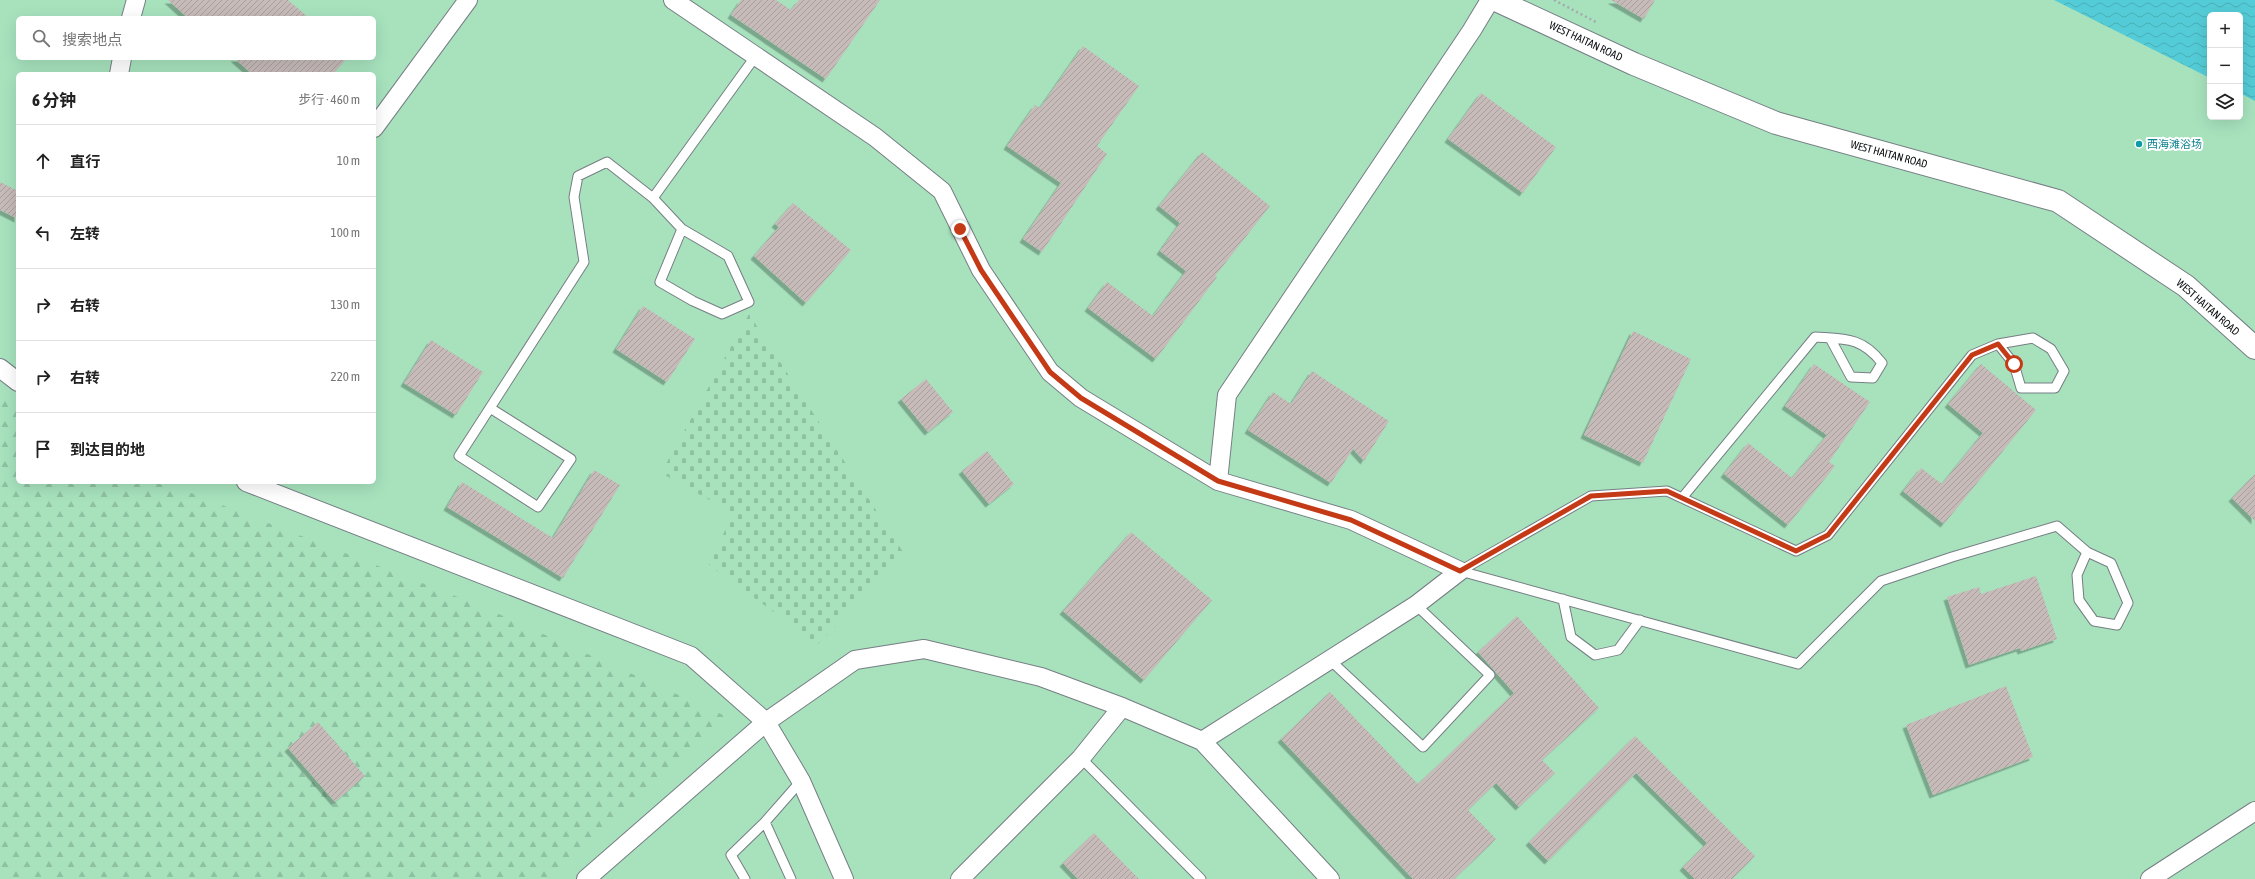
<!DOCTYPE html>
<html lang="zh">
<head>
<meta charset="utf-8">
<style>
  :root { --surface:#fff; --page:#f2f2f2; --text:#222; --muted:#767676; --line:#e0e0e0 }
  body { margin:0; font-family:"Asap Condensed","Noto Sans SC",sans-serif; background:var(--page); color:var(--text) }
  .controls { position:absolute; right:12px; top:12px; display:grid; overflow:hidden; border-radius:6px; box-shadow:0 4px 16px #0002 }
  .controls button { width:36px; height:36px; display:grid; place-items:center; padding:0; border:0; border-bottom:1px solid var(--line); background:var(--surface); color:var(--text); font:20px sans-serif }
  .stop { position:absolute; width:12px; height:12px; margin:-9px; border:3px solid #c43a16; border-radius:50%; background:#fff }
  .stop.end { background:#c43a16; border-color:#fff; box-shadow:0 1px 4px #0008 }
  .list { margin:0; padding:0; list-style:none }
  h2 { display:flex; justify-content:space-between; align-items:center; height:52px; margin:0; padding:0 16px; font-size:17px }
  h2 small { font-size:13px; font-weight:400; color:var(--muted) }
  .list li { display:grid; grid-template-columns:26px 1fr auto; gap:12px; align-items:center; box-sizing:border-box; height:72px; padding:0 16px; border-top:1px solid var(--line) }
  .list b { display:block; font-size:15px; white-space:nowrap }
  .list em { font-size:13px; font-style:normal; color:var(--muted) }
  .icon { flex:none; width:22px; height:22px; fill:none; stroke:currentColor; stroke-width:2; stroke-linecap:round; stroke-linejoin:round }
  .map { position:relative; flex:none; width:2255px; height:879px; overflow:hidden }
  .search { position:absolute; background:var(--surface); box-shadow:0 4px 16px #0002; left:16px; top:16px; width:360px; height:44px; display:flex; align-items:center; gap:10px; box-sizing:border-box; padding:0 14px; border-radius:6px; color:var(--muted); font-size:15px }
  .panel { position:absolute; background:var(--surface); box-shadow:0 4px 16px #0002; left:16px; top:72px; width:360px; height:412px; border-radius:6px }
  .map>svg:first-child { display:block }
  .green { fill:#a7e2bd; fill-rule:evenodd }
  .forest { fill:url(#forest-firs) }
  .cemetery { fill:url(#cemetery-stones) }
  .water { fill:url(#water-waves) }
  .building { fill:url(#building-hatch); filter:url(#shadow) }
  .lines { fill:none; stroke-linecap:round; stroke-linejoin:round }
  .service-casing { stroke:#767e84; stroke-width:11 }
  .minor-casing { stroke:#767e84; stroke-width:20 }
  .secondary-casing { stroke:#767e84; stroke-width:24 }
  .path { stroke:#a3aaaf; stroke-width:2.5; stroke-dasharray:2 3; stroke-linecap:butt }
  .service { stroke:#fff; stroke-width:9 }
  .minor { stroke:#fff; stroke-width:18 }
  .secondary { stroke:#fff; stroke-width:22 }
  .route { stroke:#c43a16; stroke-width:5 }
  .culture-dot { fill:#0f9aa8; stroke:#fff; stroke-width:1.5 }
  .labels { text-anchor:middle; stroke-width:4; stroke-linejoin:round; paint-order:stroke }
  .street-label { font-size:11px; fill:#0a0d0f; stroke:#fff }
  .culture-label { font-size:11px; fill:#0d838f; stroke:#fff; text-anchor:start }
</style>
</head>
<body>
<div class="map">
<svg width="2255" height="879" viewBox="0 0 2255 879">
  <defs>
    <pattern id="forest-firs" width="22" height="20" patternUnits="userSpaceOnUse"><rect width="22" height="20" fill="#a7e2bd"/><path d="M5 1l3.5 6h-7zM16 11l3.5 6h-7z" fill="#8ec1a1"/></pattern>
    <pattern id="cemetery-stones" width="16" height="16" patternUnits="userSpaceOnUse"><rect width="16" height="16" fill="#a7e2bd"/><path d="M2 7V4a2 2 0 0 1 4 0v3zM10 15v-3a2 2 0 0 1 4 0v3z" fill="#8ec1a1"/></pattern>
    <pattern id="water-waves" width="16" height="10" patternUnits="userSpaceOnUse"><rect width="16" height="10" fill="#54ccd7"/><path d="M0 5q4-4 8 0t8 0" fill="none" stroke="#48aeb7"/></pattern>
    <pattern id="building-hatch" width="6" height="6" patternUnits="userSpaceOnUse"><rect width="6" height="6" fill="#c6bbb9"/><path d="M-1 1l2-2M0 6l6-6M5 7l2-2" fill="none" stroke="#a9a09e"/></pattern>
    <filter id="shadow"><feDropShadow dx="-3.5" dy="3.5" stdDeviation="0" flood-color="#0004"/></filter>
  </defs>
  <rect width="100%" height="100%" fill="#e4edf4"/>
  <!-- green -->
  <path class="green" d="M0 0H2255V879H0ZM2210 15H2240V117H2210ZM18 18H374V58H18ZM18 74H374V482H18Z"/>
  <!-- forest -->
  <path class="forest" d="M0 391 18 403V482H163L481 606 730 718 547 879H0Z"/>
  <!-- cemetery -->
  <path class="cemetery" d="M749 314 905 555 818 644 709 565 733 513 661 473Z"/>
  <!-- water -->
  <path class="water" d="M2054 0H2255V101L2240 93V15H2210V78Z"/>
  <!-- building -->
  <path class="building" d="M168 0H288L309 18H188Z
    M741 0H776L791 10 799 0H880L826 79 731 15Z
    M1611 0H1655L1644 19Z
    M1083 46 1139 86 1097 146 1107 154 1042 252 1023 239 1061 183 1007 146 1035 105 1040 108Z
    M234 58H347L333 74H252Z
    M1481 93 1556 147 1523 193 1448 139Z
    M1202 152 1270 206 1215 276 1217 277 1156 359 1088 308 1107 282 1153 316 1186 271 1160 251 1180 223 1159 206Z
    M0 182 18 191V219L0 210Z
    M793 203 851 250 806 303 754 256 779 227 775 224Z
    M643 306 695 339 667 382 616 349Z
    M1633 331 1691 359 1643 463 1584 435Z
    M431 340 483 372 456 415 404 383Z
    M1814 364 1870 402 1829 462 1835 466 1788 525 1724 474 1748 443 1792 478 1827 435 1785 406Z
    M1981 364 2036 410 1944 524 1903 491 1921 468 1942 484 1983 433 1948 404Z
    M1312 371 1389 421 1364 461 1353 449 1331 483 1248 430 1273 392 1291 404Z
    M926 379 953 412 928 432 901 399Z
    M987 451 1014 484 989 504 962 471Z
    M594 470 620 485 563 578 447 507 462 482 553 538Z
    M2255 474V521L2232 498Z
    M1131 532 1212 600 1144 680 1063 611Z
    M2036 576 2057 639 2021 651 2020 648 1969 665 1947 597 1979 587 1981 594Z
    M1517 616 1599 708 1542 760 1555 773 1519 807 1496 783 1468 810 1496 839 1454 879H1413L1281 739 1330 692 1418 784 1514 693 1478 652Z
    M2006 686 2033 757 1933 795 1906 725Z
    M318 722 365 776 335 802 288 748Z
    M1635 736 1755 856 1732 879H1695L1683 867 1707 843 1636 773 1548 861 1529 842Z
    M1094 833 1139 879H1078L1063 863Z"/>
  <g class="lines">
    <!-- service casing -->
    <g class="service-casing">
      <path id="service" d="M653 198 755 57
        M490 408 571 459 538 507 459 456 584 262 574 197 578 176 607 162 653 198 682 229 660 282 693 301 722 314 749 302 728 256 682 229
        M1682 498 1815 337C1845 339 1862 337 1882 363L1873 378 1851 377 1830 338
        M1460 571 1798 664 1881 581 1952 557 2057 526 2087 552 2111 563 2128 603 2117 625 2094 621 2079 600 2077 575 2087 552
        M1460 571 1591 496 1667 491 1796 551 1828 535 1972 355 1998 344 2033 338 2051 349 2064 371 2055 388H2021L2014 364 1998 344
        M1563 599 1571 637 1595 655 1618 650 1640 620
        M1330 660 1423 747 1490 675 1416 605
        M1081 758 1201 879
        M765 822 791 879
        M745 879 731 855 765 822 801 781"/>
    </g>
    <!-- minor casing -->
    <g class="minor-casing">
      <path id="minor" d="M673 0 875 137 942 191 981 270 1050 372 1081 398 1218 481 1351 520 1460 571 1416 605 1202 741
        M131 18 136 0
        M119 74 122 58
        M374 128 468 0
        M0 368 18 382
        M1218 481 1227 395 1472 30 1490 0
        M246 482 691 656 766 722 801 781 844 879
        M586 879 766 722 855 660 924 649 1041 677 1122 707 1202 741 1330 879
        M960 879 1081 758 1122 707
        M2150 879 2255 811"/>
    </g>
    <!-- secondary casing -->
    <g class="secondary-casing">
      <path id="secondary" d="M1496 0 1634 64 1776 123 2058 201 2186 286 2255 348"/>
    </g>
    <!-- path -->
    <path class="path" d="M1554 0 1596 22"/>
    <!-- service -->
    <use href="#service" class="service"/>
    <!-- minor -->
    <use href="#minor" class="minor"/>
    <!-- secondary -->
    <use href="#secondary" class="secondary"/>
  </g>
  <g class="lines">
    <!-- route -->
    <path class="route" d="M960 229 981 270 1050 372 1081 398 1218 481 1351 520 1460 571 1591 496 1667 491 1796 551 1828 535 1972 355 1998 344 2014 364"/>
  </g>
  <!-- markers -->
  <circle class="culture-dot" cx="2139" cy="144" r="4"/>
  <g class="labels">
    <!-- street labels -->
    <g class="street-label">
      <text transform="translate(1586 41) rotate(25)" y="4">WEST HAITAN ROAD</text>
      <text transform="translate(1889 154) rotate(15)" y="4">WEST HAITAN ROAD</text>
      <text transform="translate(2208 307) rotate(41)" y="4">WEST HAITAN ROAD</text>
    </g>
    <!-- culture labels -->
    <g class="culture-label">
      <text x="2147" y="148">西海滩浴场</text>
    </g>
  </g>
</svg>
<div class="controls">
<button>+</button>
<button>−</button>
<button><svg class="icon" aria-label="layers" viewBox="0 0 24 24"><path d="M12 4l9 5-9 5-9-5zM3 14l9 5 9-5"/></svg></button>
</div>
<div class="stop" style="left:2014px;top:364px"></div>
<div class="stop end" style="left:960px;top:229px"></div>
<div class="search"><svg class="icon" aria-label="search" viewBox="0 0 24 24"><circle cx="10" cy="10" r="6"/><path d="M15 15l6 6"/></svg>搜索地点</div>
<section class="panel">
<h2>6 分钟<small>步行 · 460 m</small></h2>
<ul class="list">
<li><svg class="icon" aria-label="ahead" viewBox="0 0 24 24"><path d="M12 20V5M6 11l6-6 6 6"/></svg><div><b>直行</b></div><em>10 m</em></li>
<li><svg class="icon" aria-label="left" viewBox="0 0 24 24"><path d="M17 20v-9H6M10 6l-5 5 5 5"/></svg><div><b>左转</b></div><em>100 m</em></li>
<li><svg class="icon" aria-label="right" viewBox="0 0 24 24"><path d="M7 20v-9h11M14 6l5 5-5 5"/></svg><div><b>右转</b></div><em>130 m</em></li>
<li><svg class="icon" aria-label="right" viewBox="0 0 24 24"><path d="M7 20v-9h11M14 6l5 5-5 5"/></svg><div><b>右转</b></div><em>220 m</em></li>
<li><svg class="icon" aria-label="arrive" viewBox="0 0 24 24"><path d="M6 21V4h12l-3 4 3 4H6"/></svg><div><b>到达目的地</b></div></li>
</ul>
</section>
</div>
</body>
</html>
